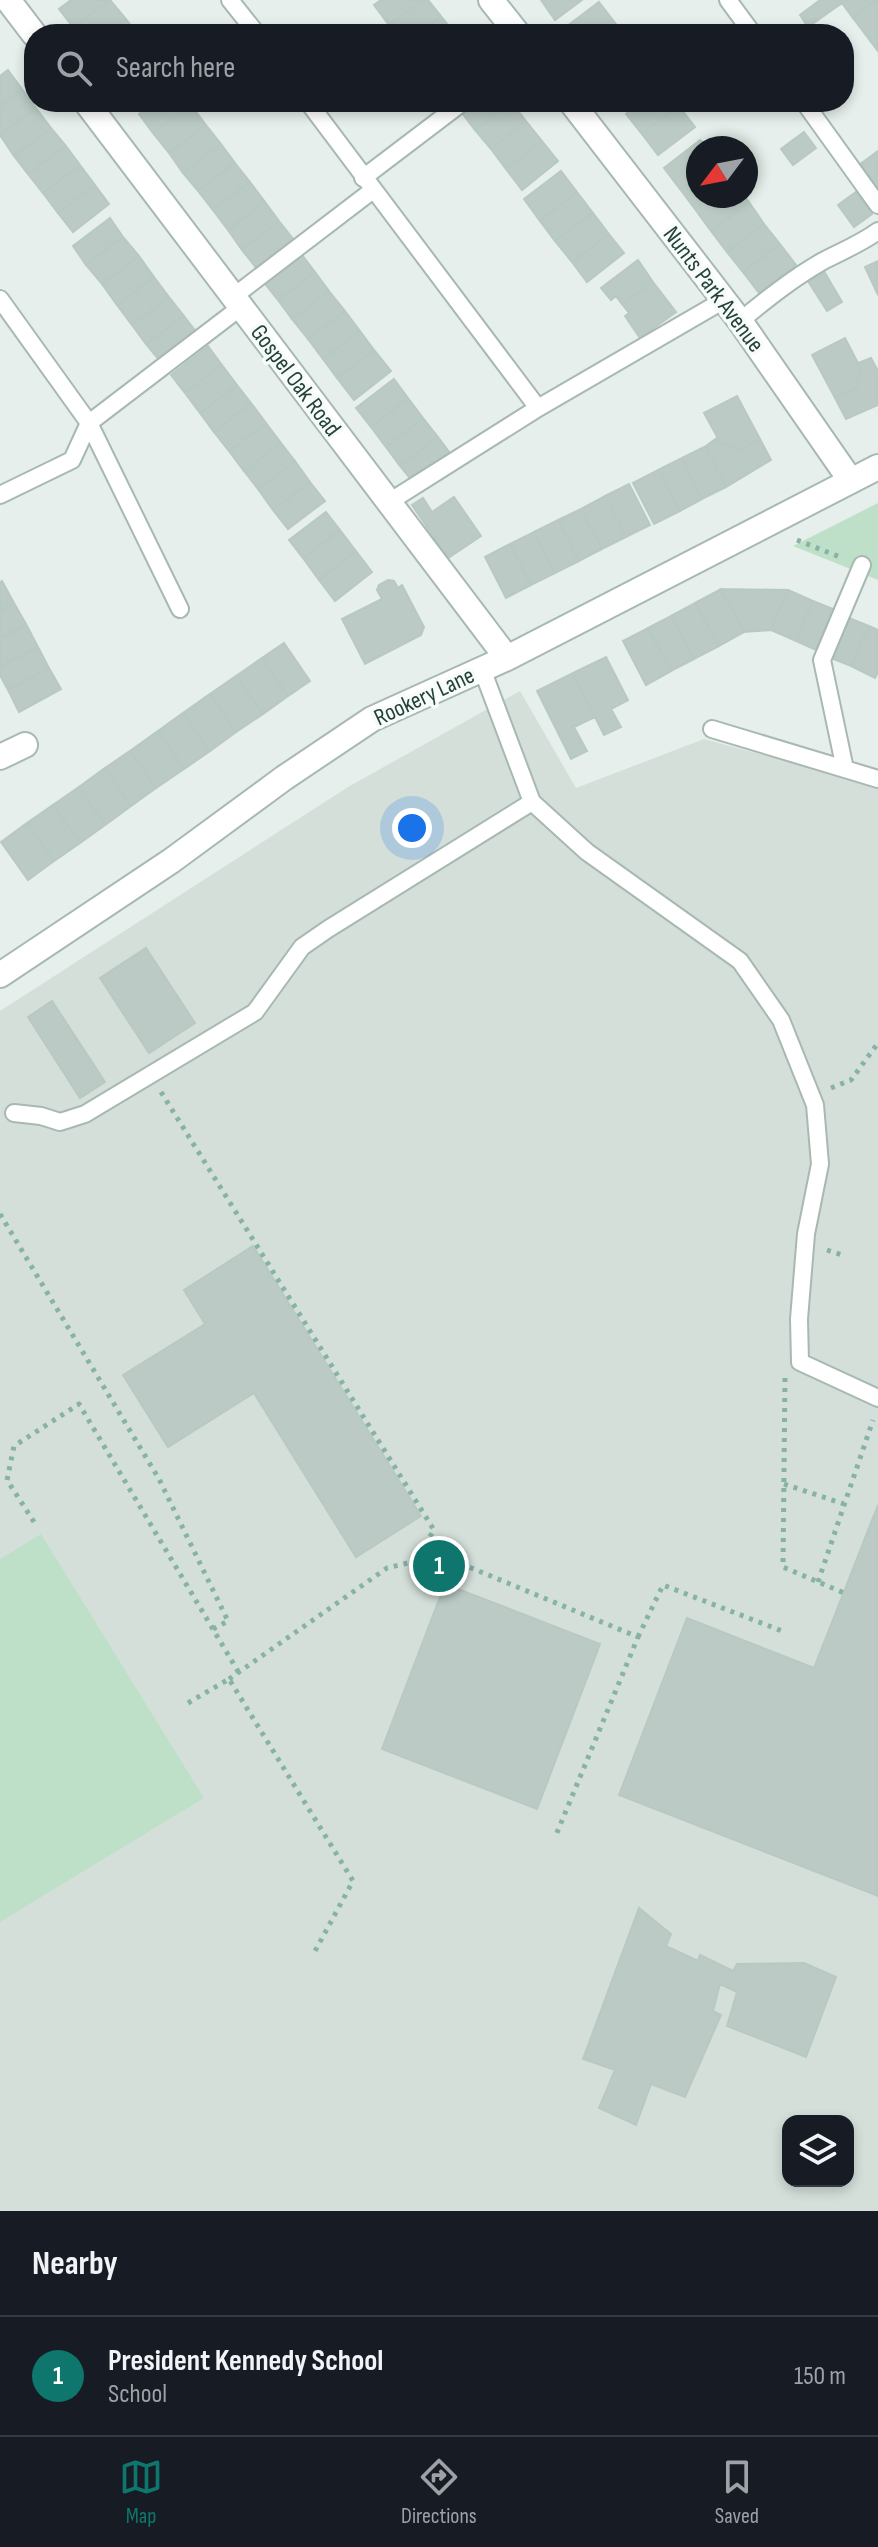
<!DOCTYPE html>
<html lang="en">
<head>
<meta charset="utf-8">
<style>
  :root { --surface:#171b24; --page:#242831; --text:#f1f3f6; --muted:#9ea1a6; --line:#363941; --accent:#0f766e }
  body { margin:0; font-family:"Sofia Sans Condensed",sans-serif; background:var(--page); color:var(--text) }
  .controls { position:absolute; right:24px; bottom:24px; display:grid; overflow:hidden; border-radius:16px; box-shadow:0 4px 12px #0003 }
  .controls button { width:72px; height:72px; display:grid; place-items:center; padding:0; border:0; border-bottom:2px solid var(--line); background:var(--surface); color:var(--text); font:40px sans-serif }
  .compass { position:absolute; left:686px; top:136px; width:72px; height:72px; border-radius:50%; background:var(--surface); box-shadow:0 4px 12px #0003; rotate:238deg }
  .you { position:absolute; left:412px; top:828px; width:28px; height:28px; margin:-20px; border:6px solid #fff; border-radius:50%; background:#1a73e8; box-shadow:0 0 0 12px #1a73e833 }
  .badge { display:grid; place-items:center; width:52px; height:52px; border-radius:50%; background:var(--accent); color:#fff; font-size:26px; font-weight:700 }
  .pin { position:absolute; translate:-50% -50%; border:4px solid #fff; box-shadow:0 2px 8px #0006 }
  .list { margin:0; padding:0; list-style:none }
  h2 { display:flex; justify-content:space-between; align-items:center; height:104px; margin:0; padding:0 32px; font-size:34px }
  h2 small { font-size:26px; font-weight:400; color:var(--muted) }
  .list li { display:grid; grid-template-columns:52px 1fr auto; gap:24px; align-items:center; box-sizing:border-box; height:120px; padding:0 32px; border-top:2px solid var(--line) }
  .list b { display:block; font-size:30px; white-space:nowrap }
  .list p { margin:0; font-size:26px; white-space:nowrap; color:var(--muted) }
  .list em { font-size:26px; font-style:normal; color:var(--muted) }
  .icon { flex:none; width:44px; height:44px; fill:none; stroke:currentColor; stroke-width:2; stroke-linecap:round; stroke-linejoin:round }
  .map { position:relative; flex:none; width:878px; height:2211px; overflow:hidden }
  .search { position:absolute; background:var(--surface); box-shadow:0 4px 12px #0003; left:24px; right:24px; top:24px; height:88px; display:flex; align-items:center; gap:20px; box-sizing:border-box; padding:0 28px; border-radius:32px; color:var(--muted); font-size:30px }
  .sheet { height:224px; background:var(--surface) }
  nav { display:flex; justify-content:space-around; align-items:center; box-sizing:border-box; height:112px; border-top:2px solid var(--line); background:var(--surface); font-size:22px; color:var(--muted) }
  nav a { display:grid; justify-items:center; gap:4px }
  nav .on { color:var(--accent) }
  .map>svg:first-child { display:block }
  .built { fill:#d4dfda; fill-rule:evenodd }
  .green { fill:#bfe0c8 }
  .building { fill:#bbcac4; stroke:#b8c9c2; stroke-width:2 }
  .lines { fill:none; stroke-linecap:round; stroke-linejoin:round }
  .service-casing { stroke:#a8b8b2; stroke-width:20 }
  .minor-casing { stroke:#a8b8b2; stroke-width:28 }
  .path { stroke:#86b3a5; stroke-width:5; stroke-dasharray:4 6; stroke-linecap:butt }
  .service { stroke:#fff; stroke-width:16 }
  .minor { stroke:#fff; stroke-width:24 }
  .labels { text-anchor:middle; stroke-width:7; stroke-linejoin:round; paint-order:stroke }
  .street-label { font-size:24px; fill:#24423a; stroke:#f7fbf9 }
</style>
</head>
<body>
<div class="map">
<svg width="878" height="2211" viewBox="0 0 878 2211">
  <rect width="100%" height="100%" fill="#e6efeb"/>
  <!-- built -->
  <path class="built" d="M520 691 576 788 704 739 878 786V2211H0V1011L348 787ZM788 2121H848V2181H788Z"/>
  <!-- green -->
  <path class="green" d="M878 503V580L793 546Z
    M41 1534 204 1798 0 1922V1559Z"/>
  <!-- building -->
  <path class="building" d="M71 0H110L73 27 59 9Z
    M110 0 126 19 106 34H78L73 27Z
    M381 0H422L389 25 374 5Z
    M422 0H428L441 16 418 34H396L389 25Z
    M541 0H582L555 20Z
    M820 0H876L853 18 842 3 808 27 800 15Z
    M876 0H878V51L853 18Z
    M599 2 616 24 604 34H565L562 30Z
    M441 16 455 34H418Z
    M126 19 137 34H106Z
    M8 70 22 89 0 106V76Z
    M22 89 36 108 0 135V106Z
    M156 102H189L191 105 153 133 139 114Z
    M475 102H511L475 130 462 113Z
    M511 102 526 121 491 149 475 130Z
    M642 102H676L679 106 642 134 626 114Z
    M191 105 206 125 169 153 153 133Z
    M679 106 695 127 658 155 642 134Z
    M36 108 51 128 14 156 0 135Z
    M526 121 542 141 506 169 491 149Z
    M206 125 221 144 183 173 169 153Z
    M51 128 66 146 28 174 14 156Z
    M804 132 816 148 793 165 781 149Z
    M700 140 707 148H698V175L680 189 664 168Z
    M542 141 558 161 522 190 506 169Z
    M221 144 235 163 198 191 183 173Z
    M66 146 80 165 43 193 28 174Z
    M878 151V191L859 165Z
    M235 163 250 182 213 210 198 191Z
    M80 165 95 185 58 213 43 193Z
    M561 171 577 192 540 221 524 199Z
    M698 175V196H713L695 209 680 189Z
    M250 182 265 202 228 230 213 210Z
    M95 185 109 204 73 232 58 213Z
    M577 192 593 213 555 241 540 221Z
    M856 192 872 214 854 227 838 205Z
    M713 196H744L749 202 711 231 695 209Z
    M265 202 279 221 242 250 228 230Z
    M749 202 764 224 727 252 711 231Z
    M593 213 609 234 572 262 555 241Z
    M110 218 123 237 86 265 73 246Z
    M279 221 294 240 257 269 242 250Z
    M764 224 780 244 743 272 727 252Z
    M609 234 624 253 587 282 572 262Z
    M123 237 139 256 102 284 86 265Z
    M780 244 796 265 759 293 743 272Z
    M299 251 315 272 278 300 262 280Z
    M139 256 154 277 117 305 102 284Z
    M638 260 653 282 622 304 616 296 611 300 601 288Z
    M878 261V295L865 267Z
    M822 268 842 302 827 311 806 278Z
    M315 272 329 291 292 319 278 300Z
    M154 277 169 297 132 325 117 305Z
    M653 282 676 312 640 338 625 316 629 313 622 304Z
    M329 291 345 311 308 339 292 319Z
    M169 297 184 316 146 344 132 325Z
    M345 311 360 331 323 359 308 339Z
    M184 316 197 333 160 361 146 344Z
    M360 331 374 350 337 378 323 359Z
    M845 338 860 367 857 387 835 398 812 355Z
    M208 346 222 365 185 393 171 375Z
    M374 350 391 371 354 400 337 378Z
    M871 358 878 371V405L846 419 835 398 857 387 860 367 858 363Z
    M222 365 237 385 200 413 185 393Z
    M394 379 408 398 371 427 356 408Z
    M237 385 251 403 214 432 200 413Z
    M737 396 760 439 738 450 720 442 704 413Z
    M408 398 423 418 386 447 371 427Z
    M251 403 266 423 229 451 214 432Z
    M423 418 438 437 400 466 386 447Z
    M266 423 281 443 244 471 229 451Z
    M438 437 450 453 413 482 400 466Z
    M717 438 720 442 738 450 760 439 771 460 726 487 706 446Z
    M281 443 295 461 258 489 244 471Z
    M706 446 726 487 702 499 682 458Z
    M682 458 702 499 680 511 658 470Z
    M295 461 310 482 273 510 258 489Z
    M658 470 680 511 654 524 633 483Z
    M310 482 325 501 288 529 273 510Z
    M629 484 650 525 626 537 605 496Z
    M605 496 626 537 602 549 581 509Z
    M454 497 481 536 448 558 412 505 423 498 432 512Z
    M581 509 602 549 579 561 558 520Z
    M326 512 340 530 303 558 289 540Z
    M558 520 579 561 555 573 534 532Z
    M340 530 356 551 319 580 303 558Z
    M534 532 555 573 531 585 510 544Z
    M510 544 531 585 506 598 485 557Z
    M356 551 372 572 335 601 319 580Z
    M388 580 394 581 398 588 402 585 424 627 421 635 365 664 342 619 382 599 377 590 379 585Z
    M2 581 14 603 0 611V583Z
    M721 589 744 632 719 646 695 603Z
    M721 589 788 590 771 630 744 632Z
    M788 590 813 601 796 641 771 630Z
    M813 601 833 609 816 650 796 641Z
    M14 603 26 624 0 638V611Z
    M695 603 719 646 694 659 671 616Z
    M671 616 694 659 671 671 648 628Z
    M844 616 869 626 851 666 826 656Z
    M26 624 38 647 0 667V638Z
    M869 626 878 630V672L875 678 851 666Z
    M648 628 671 671 646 685 623 641Z
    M284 643 310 681 288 696 262 658Z
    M38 647 49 668 8 690 0 675V667Z
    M606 657 628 700 611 709 621 727 604 735 573 673Z
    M262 658 288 696 263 714 236 676Z
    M49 668 61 689 19 712 8 690Z
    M573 673 595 717 574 727 587 751 571 759 537 691Z
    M236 676 263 714 236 732 210 694Z
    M210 694 236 732 210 751 183 713Z
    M183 713 210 751 184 769 158 731Z
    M158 731 184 769 156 788 130 751Z
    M130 751 156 788 131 806 105 768Z
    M105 768 131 806 105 825 79 787Z
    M79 787 105 825 80 843 53 805Z
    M53 805 80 843 54 861 27 823Z
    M27 823 54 861 28 880 1 842Z
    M146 948 195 1023 149 1053 100 978Z
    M52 1001 105 1082 80 1098 28 1017Z
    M253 1246 421 1516 356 1557 254 1393 168 1447 123 1375 205 1324 184 1290Z
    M878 1505V1896L619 1795 687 1618 814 1668Z
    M445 1584 600 1644 537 1809 382 1749Z
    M639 1908 671 1934 666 1946 698 1961 700 1955 733 1971 737 1964 804 1963 836 1977 806 2057 727 2026 737 1992 720 1984 713 2011 721 2015 685 2097 651 2084 636 2125 599 2108 615 2070 583 2059Z"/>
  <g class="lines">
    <!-- service casing -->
    <g class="service-casing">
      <path id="service" d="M230 0 257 34
        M728 0 753 34
        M308 102 538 408 389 502
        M804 102 878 205
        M363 178 463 102
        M233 297 373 190
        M0 299 89 423 72 460 0 495
        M740 321C767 299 793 278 823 261 842 251 860 244 878 231
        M538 408 724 300
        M180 609 89 423 241 307
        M482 669 532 802 587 852 740 961 781 1020 815 1105 820 1164 806 1234 799 1319 800 1362 878 1398
        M712 729 878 779
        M845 769 822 660 862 565
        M14 1113 41 1116 60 1122 85 1114 255 1012 302 947 328 929 532 802"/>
    </g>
    <!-- minor casing -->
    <g class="minor-casing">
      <path id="minor" d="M8 0 34 34
        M491 0 518 34
        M86 102 507 658
        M571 102 740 321 851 481
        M0 757 25 745
        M0 975 171 861 284 778 372 719 507 658 878 467"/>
    </g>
    <!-- path -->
    <path class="path" d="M797 540 840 557
      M831 1088 851 1080 878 1043
      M161 1092 434 1530 414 1562
      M0 1214 159 1479 228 1621 213 1629
      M827 1250 845 1256
      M785 1378 783 1567 844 1593
      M784 1484 844 1504
      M34 1522 7 1480 14 1446 79 1404 239 1673
      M818 1582 873 1420
      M638 1637 663 1585 782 1631
      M229 1679 387 1568 440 1555 638 1637 556 1835
      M188 1703 229 1679 353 1881 314 1953"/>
    <!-- service -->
    <use href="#service" class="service"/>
    <!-- minor -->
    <use href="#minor" class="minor"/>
  </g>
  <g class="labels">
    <!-- street labels -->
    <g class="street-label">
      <text transform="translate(714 289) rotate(53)" y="8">Nunts Park Avenue</text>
      <text transform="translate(296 380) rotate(53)" y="8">Gospel Oak Road</text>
      <text transform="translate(424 696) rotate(-25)" y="8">Rookery Lane</text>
    </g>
  </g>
</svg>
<div class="controls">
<button><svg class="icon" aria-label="layers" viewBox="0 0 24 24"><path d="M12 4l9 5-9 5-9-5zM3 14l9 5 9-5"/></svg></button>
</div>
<svg class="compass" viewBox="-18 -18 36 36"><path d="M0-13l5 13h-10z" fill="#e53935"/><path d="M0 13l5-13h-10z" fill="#9ea1a6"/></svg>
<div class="you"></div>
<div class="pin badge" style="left:439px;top:1566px">1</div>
<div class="search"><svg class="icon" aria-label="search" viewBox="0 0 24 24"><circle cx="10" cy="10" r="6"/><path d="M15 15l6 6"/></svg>Search here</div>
</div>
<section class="sheet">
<h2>Nearby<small></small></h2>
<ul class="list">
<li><span class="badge">1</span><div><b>President Kennedy School</b><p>School</p></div><em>150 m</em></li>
</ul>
</section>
<nav>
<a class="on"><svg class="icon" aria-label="map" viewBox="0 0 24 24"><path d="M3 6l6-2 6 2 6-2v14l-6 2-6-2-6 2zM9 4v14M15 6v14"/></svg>Map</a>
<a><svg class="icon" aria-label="directions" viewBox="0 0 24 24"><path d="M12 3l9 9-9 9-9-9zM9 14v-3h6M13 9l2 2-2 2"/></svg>Directions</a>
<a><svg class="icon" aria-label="saved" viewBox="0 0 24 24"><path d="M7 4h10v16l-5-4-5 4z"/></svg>Saved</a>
</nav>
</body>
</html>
